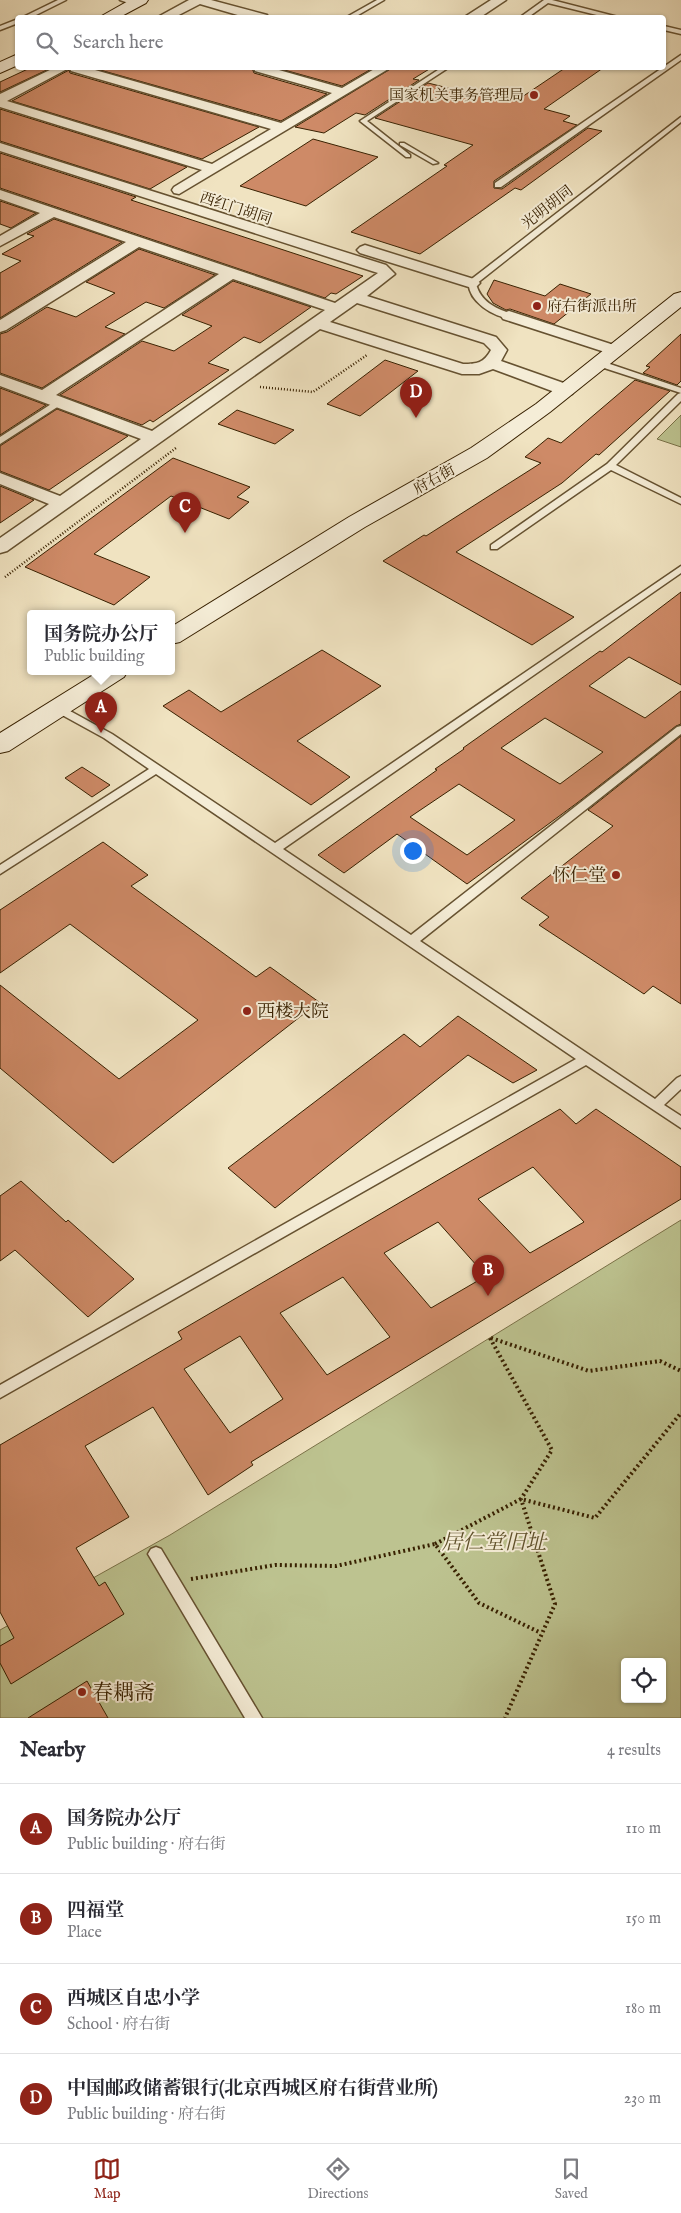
<!DOCTYPE html>
<html lang="en">
<head>
<meta charset="utf-8">
<style>
  :root { --surface:#fff; --page:#f2f2f3; --text:#2b2b33; --muted:#7c7c81; --line:#e1e1e2; --accent:#8f2418 }
  body { margin:0; font-family:"IM FELL English","Noto Serif SC",serif; background:var(--page); color:var(--text) }
  .controls { position:absolute; right:15px; bottom:15px; display:grid; overflow:hidden; border-radius:5px; box-shadow:0 1px 4px #0004 }
  .controls button { width:45px; height:45px; display:grid; place-items:center; padding:0; border:0; border-bottom:1px solid var(--line); background:var(--surface); color:var(--text); font:25px sans-serif }
  .you { position:absolute; left:412px; top:850px; width:18px; height:18px; margin:-12px; border:4px solid #fff; border-radius:50%; background:#1a73e8; box-shadow:0 0 0 8px #1a73e833 }
  .badge { display:grid; place-items:center; width:32px; height:32px; border-radius:50%; background:var(--accent); color:#fff; font-size:16px; font-weight:700 }
  .pin { position:absolute; translate:-50% -41px; filter:drop-shadow(0 1px 2px #0008) }
  .pin::after { content:''; position:absolute; top:26px; width:18px; height:15px; background:inherit; clip-path:polygon(0 0,100% 0,50% 100%) }
  .popup { position:absolute; left:27px; top:610px; width:148px; height:65px; box-sizing:border-box; display:grid; place-content:center; border-radius:5px; background:var(--surface); filter:drop-shadow(0 1px 4px #0005); font-size:16px; white-space:nowrap; color:var(--muted) }
  .popup b { font-size:19px; color:var(--text) }
  .popup::after { content:''; position:absolute; left:50%; top:100%; margin-left:-10px; border:10px solid transparent; border-top-color:var(--surface) }
  .list { margin:0; padding:0; list-style:none }
  h2 { display:flex; justify-content:space-between; align-items:center; height:65px; margin:0; padding:0 20px; font-size:21px }
  h2 small { font-size:16px; font-weight:400; color:var(--muted) }
  .list li { display:grid; grid-template-columns:32px 1fr auto; gap:15px; align-items:center; box-sizing:border-box; height:90px; padding:0 20px; border-top:1px solid var(--line) }
  .list b { display:block; font-size:19px; white-space:nowrap }
  .list p { margin:0; font-size:16px; white-space:nowrap; color:var(--muted) }
  .list em { font-size:16px; font-style:normal; color:var(--muted) }
  .icon { flex:none; width:28px; height:28px; fill:none; stroke:currentColor; stroke-width:2; stroke-linecap:round; stroke-linejoin:round }
  .map { position:relative; flex:none; width:681px; height:1718px; overflow:hidden }
  .search { position:absolute; background:var(--surface); box-shadow:0 1px 4px #0004; left:15px; right:15px; top:15px; height:55px; display:flex; align-items:center; gap:12px; box-sizing:border-box; padding:0 18px; border-radius:5px; color:var(--muted); font-size:19px }
  .sheet { height:425px; background:var(--surface) }
  nav { display:flex; justify-content:space-around; align-items:center; box-sizing:border-box; height:70px; border-top:1px solid var(--line); background:var(--surface); font-size:14px; color:var(--muted) }
  nav a { display:grid; justify-items:center; gap:2px }
  nav .on { color:var(--accent) }
  .map>svg:first-child { display:block }
  .green { fill:#bdc390; stroke:#7a7248; fill-rule:evenodd }
  .building { fill:#ce8a67; stroke:#382101; fill-rule:evenodd }
  .lines { fill:none; stroke-linecap:round; stroke-linejoin:round }
  .service-casing { stroke:#665231; stroke-width:3 }
  .minor-casing { stroke:#665231; stroke-width:3 }
  .secondary-casing { stroke:#382101; stroke-width:2 }
  .path-far1 { stroke:#382101; stroke-width:2.5; stroke-dasharray:1 2; stroke-linecap:butt }
  .path { stroke:#382101; stroke-width:4; stroke-dasharray:2 3; stroke-linecap:butt }
  .service { fill:#f5edd7; fill-rule:evenodd }
  .minor { fill:#f5edd7; fill-rule:evenodd }
  .secondary { fill:#f5edd7; fill-rule:evenodd }
  .poi-dot { fill:#8f2418; stroke:#f5edd7; stroke-width:2 }
  .labels { text-anchor:middle; stroke-width:4; stroke-linejoin:round; paint-order:stroke }
  .far-poi-label { font-size:15px; fill:#382101; stroke:#f5edd7; text-anchor:end }
  .far-street-label { font-size:15px; fill:#382101; stroke:#f5edd7 }
  .poi-label { font-size:18px; fill:#382101; stroke:#f5edd7; text-anchor:end }
  .near-park-label { font-size:21px; font-style:italic; fill:#60522c; stroke:#f5edd7 }
  .near-poi-label { font-size:21px; fill:#382101; stroke:#f5edd7; text-anchor:start }
</style>
</head>
<body>
<div class="map">
<svg width="681" height="1718" viewBox="0 0 681 1718">
  <rect width="100%" height="100%" fill="#f0e3c1"/>
  <filter id="stains"><feTurbulence type="fractalNoise" baseFrequency=".004" numOctaves="4"/><feColorMatrix values="0 0 0 0 .2 0 0 0 0 .09 0 0 0 0 .02 0 0 0 .5 -.17"/></filter>
  <radialGradient id="worn" r=".72"><stop offset=".6" stop-color="#630" stop-opacity="0"/><stop offset="1" stop-color="#630" stop-opacity=".3"/></radialGradient>
  <!-- green -->
  <path class="green" d="M681 415V447L657 439Z
    M681 1220V1718H0V1630L170 1535ZM625 1662H662V1699H625Z"/>
  <!-- building -->
  <path class="building" d="M30 68H51L0 92V82Z
    M93 68H252L254 73 327 94 281 121Z
    M277 68H373L342 86Z
    M392 68H431L413 79 419 80 365 115 356 113 324 133 295 127Z
    M565 68H603L544 109 570 116 563 121 577 125 494 181V188L502 189 588 128 602 131 521 190 515 188 420 254 351 232 447 166 444 165 473 145 375 118 428 83 480 96 485 93 516 101Z
    M69 70 70 73 259 127 202 159 12 101Z
    M0 109 187 167 150 189 0 141Z
    M313 139 378 157 306 206 240 186Z
    M0 153 136 197 131 200 363 276 336 294 331 293 325 298 0 188Z
    M0 201 36 213 11 228 0 224Z
    M54 219 122 242 0 318V273L21 261 2 254 34 236 27 234Z
    M139 249 215 275 164 308 146 302 105 327 125 334 42 388 0 373V334L7 332 47 307 76 317 115 293 86 282Z
    M494 280 545 296 560 284 591 294 554 324 510 309 506 310 493 303 487 294Z
    M233 281 311 307 260 343 244 337 208 363 229 370 153 422 150 420 142 425 60 395 142 341 174 351 212 326 182 315Z
    M681 334V381L677 385 643 373 650 367 646 366Z
    M385 360 418 371 360 416 327 404Z
    M635 380 670 391 599 455 596 454 562 483 456 552 574 617 532 645 383 561 424 535 426 536 541 463 525 457 548 438 561 443Z
    M0 388 46 405 0 435Z
    M57 409 128 436 49 490 0 471V446Z
    M237 410 294 430 275 444 218 424Z
    M173 458 250 487 237 497 249 502 229 519 171 496 94 554 150 577 114 605 25 567Z
    M0 486 34 500 0 523Z
    M681 592V685L629 657 589 686 645 718 681 691V724L676 726 577 803 467 884 397 834 344 873 318 855 437 770 435 769 464 749 463 748 600 651 602 652ZM545 718 603 752 560 784 501 748ZM459 784 515 820 467 855 410 817Z
    M322 650 381 686 297 741 350 777 311 805 163 706 189 690 221 712Z
    M681 736V1004L653 986 644 994 539 925 549 917 521 898 613 826 588 810Z
    M82 767 110 785 92 797 65 778Z
    M103 842 148 875 131 886 256 977 270 967 319 1002 113 1163 0 1068V985L119 1079 198 1020 70 924 0 973V910Z
    M458 1016 537 1070 513 1083 468 1055 275 1208 228 1168 404 1034 420 1047Z
    M560 1109 576 1124 596 1109 681 1167V1199L251 1462 253 1465 208 1495 153 1407 85 1446 129 1517 76 1548 99 1586 105 1582 124 1614 11 1684 0 1663V1646L14 1638 0 1612V1445L182 1339 178 1332ZM533 1167 584 1222 530 1253 478 1199ZM438 1222 486 1276 431 1308 384 1253ZM343 1277 390 1337 327 1375 280 1313ZM240 1336 283 1399 230 1433 184 1369Z
    M21 1181 66 1222 68 1220 134 1279 88 1317 15 1250 0 1261V1196Z
    M87 1681 108 1718H28Z"/>
  <g class="lines">
    <!-- service casing -->
    <g class="service-casing">
      <path id="service" d="M58 0H66L30 18H21Z
        M120 0H130L137 3 134 5Z
        M377 0H384L353 18H345Z
        M544 0H552L622 18H609L548 3 527 18H519Z
        M18 19V23L0 30V26Z
        M664 26 681 30V34L664 30Z
        M681 55V60L501 187H495V183Z
        M441 68H448L367 121 410 155V157H406L360 121Z
        M681 117V122L476 284C481 302 495 308 512 314V318C495 319 466 300 469 281Z
        M400 143H404L438 163 433 164 400 145Z
        M595 361H601L681 388V401L616 465 681 498V504L611 470 497 549H491V545L607 464 678 394 681 393 595 365Z
        M59 399 62 400V404L0 444V437Z
        M681 566V573L283 849 411 935 677 727 681 726V734L420 941 655 1099 677 1078 681 1076V1089L664 1105 681 1116V1128L586 1065 0 1398V1385L576 1059 156 774 0 874V865L149 769 104 738 53 710 52 708 53 706H61L112 734 275 843Z
        M156 1547 161 1549 262 1718H245L151 1559 148 1554 151 1549Z"/>
    </g>
    <!-- minor casing -->
    <g class="minor-casing">
      <path id="minor" d="M189 0H211L267 15 269 18H248L200 4 173 18H156Z
        M491 0H506L479 18H463Z
        M54 68H69L7 101 212 164 271 129 71 71 70 68H88L281 123 332 93 255 71 254 68H272L342 88 376 68H390L179 194 174 193 172 190 174 187 202 170 0 107V94Z
        M0 143 386 265 395 274 367 296 496 337 507 350 501 361 572 386 574 390 572 394H560L493 369 479 374H462L320 329 7 551 0 553V538L49 504 0 484V473L60 496 141 439 0 386V375L42 390 219 274 139 247 6 330 0 332V320L126 242 54 217 0 246V236L40 213 0 199V190L335 303 378 273 0 151ZM233 279 325 310 152 431 56 395ZM357 303 484 343 491 350C484 363 477 364 463 364L330 322Z
        M365 245 477 280 480 283 477 286 472 288 360 253 357 250 360 247Z
        M509 311 620 347 622 350 620 353H608L503 319 501 316 503 313Z"/>
    </g>
    <!-- secondary casing -->
    <g class="secondary-casing">
      <path id="secondary" d="M130 0H148L146 3 118 18H98Z
        M18 54V65L0 73V62Z
        M681 292V307L550 412 487 458 365 527 180 642 171 644V627L349 517 471 448 536 404 674 294Z
        M98 672H127L124 677 9 751 0 753V733Z"/>
    </g>
    <!-- path-far1 -->
    <path class="path-far1" d="M260 387 313 392 367 355
      M5 577 176 448"/>
    <!-- path -->
    <path class="path" d="M490 1338 552 1450 521 1499 555 1604 505 1718
      M491 1338 589 1371 660 1361 681 1371
      M435 1544 521 1499 595 1518 681 1413
      M191 1579 275 1565 336 1566 435 1544 479 1603 541 1633"/>
    <!-- service -->
    <use href="#service" class="service"/>
    <!-- minor -->
    <use href="#minor" class="minor"/>
    <!-- secondary -->
    <use href="#secondary" class="secondary"/>
  </g>
  <!-- markers -->
  <g class="poi-dot">
    <circle cx="534" cy="95" r="5"/>
    <circle cx="537" cy="306" r="5"/>
    <circle cx="616" cy="875" r="5"/>
    <circle cx="247" cy="1011" r="5"/>
    <circle cx="82" cy="1692" r="5"/>
  </g>
  <g class="labels">
    <!-- far-poi labels -->
    <g class="far-poi-label">
      <text x="524" y="100">国家机关事务管理局</text>
      <text x="547" y="311" text-anchor="start">府右街派出所</text>
    </g>
    <!-- far-street labels -->
    <g class="far-street-label">
      <text transform="translate(547 207) rotate(-38)" y="5">光明胡同</text>
      <text transform="translate(236 208) rotate(18)" y="5">西红门胡同</text>
      <text transform="translate(434 479) rotate(-29)" y="5">府右街</text>
    </g>
    <!-- poi labels -->
    <g class="poi-label">
      <text x="606" y="881">怀仁堂</text>
      <text x="257" y="1017" text-anchor="start">西楼大院</text>
    </g>
    <!-- near-park labels -->
    <g class="near-park-label">
      <text x="494" y="1549">居仁堂旧址</text>
    </g>
    <!-- near-poi labels -->
    <g class="near-poi-label">
      <text x="92" y="1699">春耦斋</text>
    </g>
  </g>
  <rect width="100%" height="100%" filter="url(#stains)"/>
  <rect width="100%" height="100%" fill="url(#worn)"/>
</svg>
<div class="controls">
<button><svg class="icon" aria-label="locate" viewBox="0 0 24 24"><circle cx="12" cy="12" r="6"/><path d="M12 2v4M12 18v4M2 12h4M18 12h4"/></svg></button>
</div>
<div class="you"></div>
<div class="pin badge" style="left:101px;top:733px">A</div>
<div class="popup"><b>国务院办公厅</b>Public building</div>
<div class="pin badge" style="left:488px;top:1296px">B</div>
<div class="pin badge" style="left:185px;top:533px">C</div>
<div class="pin badge" style="left:416px;top:418px">D</div>
<div class="search"><svg class="icon" aria-label="search" viewBox="0 0 24 24"><circle cx="10" cy="10" r="6"/><path d="M15 15l6 6"/></svg>Search here</div>
</div>
<section class="sheet">
<h2>Nearby<small>4 results</small></h2>
<ul class="list">
<li><span class="badge">A</span><div><b>国务院办公厅</b><p>Public building · 府右街</p></div><em>110 m</em></li>
<li><span class="badge">B</span><div><b>四福堂</b><p>Place</p></div><em>150 m</em></li>
<li><span class="badge">C</span><div><b>西城区自忠小学</b><p>School · 府右街</p></div><em>180 m</em></li>
<li><span class="badge">D</span><div><b>中国邮政储蓄银行(北京西城区府右街营业所)</b><p>Public building · 府右街</p></div><em>230 m</em></li>
</ul>
</section>
<nav>
<a class="on"><svg class="icon" aria-label="map" viewBox="0 0 24 24"><path d="M3 6l6-2 6 2 6-2v14l-6 2-6-2-6 2zM9 4v14M15 6v14"/></svg>Map</a>
<a><svg class="icon" aria-label="directions" viewBox="0 0 24 24"><path d="M12 3l9 9-9 9-9-9zM9 14v-3h6M13 9l2 2-2 2"/></svg>Directions</a>
<a><svg class="icon" aria-label="saved" viewBox="0 0 24 24"><path d="M7 4h10v16l-5-4-5 4z"/></svg>Saved</a>
</nav>
</body>
</html>
